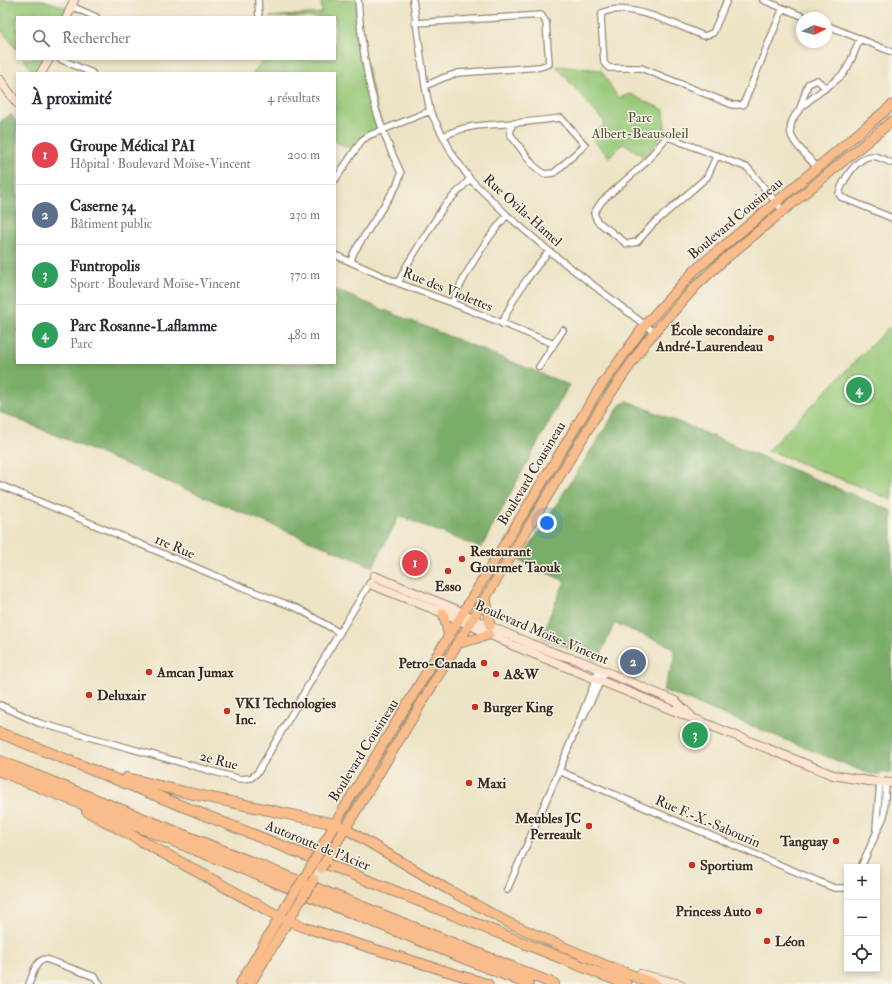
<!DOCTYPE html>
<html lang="fr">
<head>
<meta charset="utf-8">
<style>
  :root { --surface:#fff; --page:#f7f7f7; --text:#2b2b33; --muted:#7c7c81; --line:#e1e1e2; --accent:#b45309 }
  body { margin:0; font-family:"IM FELL Double Pica",serif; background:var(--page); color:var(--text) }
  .controls { position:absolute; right:12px; bottom:12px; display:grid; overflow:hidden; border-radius:0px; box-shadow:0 2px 6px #0003 }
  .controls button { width:36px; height:36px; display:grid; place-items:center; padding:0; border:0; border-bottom:1px solid var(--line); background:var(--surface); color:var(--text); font:20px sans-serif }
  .compass { position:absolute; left:796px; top:12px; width:36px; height:36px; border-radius:50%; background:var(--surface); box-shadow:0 2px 6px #0003; rotate:85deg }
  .you { position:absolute; left:547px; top:523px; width:14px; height:14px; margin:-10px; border:3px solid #fff; border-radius:50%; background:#1a73e8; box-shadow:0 0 0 6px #1a73e833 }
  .badge { display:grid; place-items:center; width:26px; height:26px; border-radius:50%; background:var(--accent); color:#fff; font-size:13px; font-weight:700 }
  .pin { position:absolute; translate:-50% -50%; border:2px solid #fff; box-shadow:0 1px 4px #0006 }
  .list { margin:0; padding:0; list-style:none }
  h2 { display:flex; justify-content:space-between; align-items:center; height:52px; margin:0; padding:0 16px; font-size:17px }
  h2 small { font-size:13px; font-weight:400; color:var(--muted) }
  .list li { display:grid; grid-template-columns:26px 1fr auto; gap:12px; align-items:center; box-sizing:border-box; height:60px; padding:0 16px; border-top:1px solid var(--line) }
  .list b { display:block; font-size:15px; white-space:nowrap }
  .list p { margin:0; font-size:13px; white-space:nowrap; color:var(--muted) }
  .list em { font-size:13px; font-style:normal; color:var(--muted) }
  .icon { flex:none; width:22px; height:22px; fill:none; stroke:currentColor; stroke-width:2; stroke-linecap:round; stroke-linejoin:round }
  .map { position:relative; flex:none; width:892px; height:984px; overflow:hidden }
  .search { position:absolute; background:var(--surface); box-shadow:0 2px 6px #0003; left:16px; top:16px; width:320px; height:44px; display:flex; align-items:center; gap:10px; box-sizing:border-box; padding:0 14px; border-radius:0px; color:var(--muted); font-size:15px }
  .panel { position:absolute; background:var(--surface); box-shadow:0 2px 6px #0003; left:16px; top:72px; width:320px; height:292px; border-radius:0px }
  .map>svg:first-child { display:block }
  .green { fill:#98c979; stroke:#6a7a4c }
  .forest { fill:#7aad69; stroke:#5a6c44 }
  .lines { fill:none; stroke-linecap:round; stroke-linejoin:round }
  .street-casing { stroke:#948672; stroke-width:8 }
  .secondary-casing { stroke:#948672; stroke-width:10 }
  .primary-casing { stroke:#948672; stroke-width:11 }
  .highway-casing { stroke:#948672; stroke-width:12 }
  .street { stroke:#fff; stroke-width:5.5 }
  .secondary { stroke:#fde4d0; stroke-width:8 }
  .primary { stroke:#f9bc8a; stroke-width:9 }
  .highway { stroke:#f9bc8a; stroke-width:10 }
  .primary-bridge-casing { stroke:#948672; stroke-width:11; stroke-linecap:butt }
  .primary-bridge { stroke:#f9bc8a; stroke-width:9 }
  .poi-dot { fill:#c8321e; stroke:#f7f3e8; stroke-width:1.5 }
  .labels { text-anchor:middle; stroke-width:3; stroke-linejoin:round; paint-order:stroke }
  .park-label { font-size:14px; fill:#525235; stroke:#f7f3e8 }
  .street-label { font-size:14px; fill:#3b2a1e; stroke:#f7f3e8 }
  .poi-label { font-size:14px; font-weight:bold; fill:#3b2a1e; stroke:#f7f3e8; text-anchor:start }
</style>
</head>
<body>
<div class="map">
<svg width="892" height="984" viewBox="0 0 892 984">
  <rect width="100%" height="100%" fill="#f7f3e8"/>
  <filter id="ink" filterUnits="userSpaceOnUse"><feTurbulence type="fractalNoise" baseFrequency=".025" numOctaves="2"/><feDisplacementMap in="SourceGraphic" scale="8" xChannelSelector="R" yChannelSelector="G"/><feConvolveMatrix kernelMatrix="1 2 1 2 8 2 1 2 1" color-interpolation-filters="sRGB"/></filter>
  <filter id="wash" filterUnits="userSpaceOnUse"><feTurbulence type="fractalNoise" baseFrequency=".012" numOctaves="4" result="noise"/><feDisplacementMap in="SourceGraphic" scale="16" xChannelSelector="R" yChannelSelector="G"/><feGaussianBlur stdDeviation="0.9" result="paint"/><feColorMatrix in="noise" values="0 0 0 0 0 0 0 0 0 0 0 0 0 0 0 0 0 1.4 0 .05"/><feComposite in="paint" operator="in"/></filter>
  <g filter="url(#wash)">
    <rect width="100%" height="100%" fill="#ede3c5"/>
    <!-- green -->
    <path class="green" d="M0 0H43L67 8 64 17H17V50L0 28Z
      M321 0H357L360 35 382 131 370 135 355 150 335 142V73H253L264 59H335V17H269L322 13Z
      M24 59H46L37 73H34Z
      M556 66 601 70 618 98 630 94 664 110 665 131 645 158 624 143 609 157 591 138 605 123Z
      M890 112 892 113 886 121 818 175 827 166Z
      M749 230 680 296 679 295 695 276Z
      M889 327 892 329V500L771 451 766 452Z
      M618 370 613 380 491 582 494 569 599 397Z
      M443 654 437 669 353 809 344 819Z"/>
    <!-- forest -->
    <path class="forest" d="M11 114 17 123V363H335V290L569 385 481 548 399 516 373 567 0 412V122Z
      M628 401 892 511V772L872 775 663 690 675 658 674 650 668 645 617 624H614L598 661 541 636 565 581 520 561 620 405Z"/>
  </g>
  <g filter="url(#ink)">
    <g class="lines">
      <!-- street casing -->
      <g class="street-casing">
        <path id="street" d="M258 0 259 17
          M413 0 425 86 430 111 453 155 470 179 507 215 549 251 654 332
          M727 0 713 33 704 36C679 26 626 0 602 13L601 18 604 63 609 68H641L733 105H743L783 8
          M763 0 807 18
          M71 6 96 17
          M415 23 541 15 546 22 549 64 540 67 458 73 443 78 425 86
          M826 25 892 52
          M60 59 92 73
          M800 108 808 84 817 80 826 88
          M444 136C470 123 486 126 514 123 530 122 545 120 561 118L585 145 554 173 544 174 533 165 510 134 512 124
          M717 155 707 177 652 225 637 242 627 244 597 221 594 213 602 201 644 164 666 138H671L748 168 783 211
          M892 163C886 161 877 155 871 156 856 158 842 182 839 194L841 197 892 218
          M817 168C810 158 797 148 792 137 781 111 829 89 843 74 851 64 855 50 860 38
          M335 180 362 140 370 135 430 111
          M335 255 398 283 452 303 554 344
          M351 261 354 252 397 185 401 173C372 114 363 65 358 0
          M398 283 407 265 444 206 470 179
          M452 303C466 271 484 242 507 215
          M502 324C513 296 530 274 549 251
          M539 367 563 330
          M0 485 242 587 299 609 340 633
          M600 669 559 771 834 888H847
          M0 705 39 723 240 779 251 778 258 772 323 660 371 581
          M583 717 605 672
          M876 829 880 782
          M861 867 884 816 886 782
          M507 890 559 771
          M29 984C33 975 35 960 46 959L95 977 100 984"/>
      </g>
      <!-- secondary casing -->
      <g class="secondary-casing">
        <path id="secondary" d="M67 17 74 0
          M41 73 49 59
          M0 80 17 103
          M374 576 455 609 480 622 531 644 560 655 578 660 675 701 691 716
          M370 584 451 616 512 645 833 775 868 781 892 783
          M640 974 680 984"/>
      </g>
      <!-- primary casing -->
      <g class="primary-casing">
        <path id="primary" d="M486 598 490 626
          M443 613 449 636
          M456 644 489 635
          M341 826 447 889 509 923 610 967
          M319 852 340 815 597 392 645 325 695 270 892 105
          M325 862 602 406 646 342 696 286 726 258 892 121
          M303 880 312 865
          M280 917 303 927 488 984
          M240 984 292 896
          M250 984 301 900"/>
      </g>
      <!-- highway casing -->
      <g class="highway-casing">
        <path id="highway" d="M0 733 626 984
          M0 761 554 984
          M0 771 528 984
          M127 778 184 792 335 824
          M87 811 280 917
          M610 967 655 984"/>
      </g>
      <!-- street -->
      <use href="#street" class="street"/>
      <!-- secondary -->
      <use href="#secondary" class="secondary"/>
      <!-- primary -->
      <use href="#primary" class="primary"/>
      <!-- highway -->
      <use href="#highway" class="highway"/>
      <!-- primary-bridge casing -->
      <g class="primary-bridge-casing">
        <path id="primary-bridge" d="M312 865 319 852
          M321 868 325 862
          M292 896 303 880
          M301 900 314 879"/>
      </g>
      <!-- primary-bridge -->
      <use href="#primary-bridge" class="primary-bridge"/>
    </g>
  </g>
  <!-- markers -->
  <g class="poi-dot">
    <circle cx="771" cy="338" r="4"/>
    <circle cx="462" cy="559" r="4"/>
    <circle cx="448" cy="571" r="4"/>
    <circle cx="484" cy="663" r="4"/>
    <circle cx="149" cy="672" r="4"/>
    <circle cx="496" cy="674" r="4"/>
    <circle cx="89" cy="695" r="4"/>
    <circle cx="475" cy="707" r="4"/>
    <circle cx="227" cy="711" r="4"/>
    <circle cx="469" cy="783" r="4"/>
    <circle cx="589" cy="826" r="4"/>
    <circle cx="836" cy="841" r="4"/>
    <circle cx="692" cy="865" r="4"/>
    <circle cx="759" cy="911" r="4"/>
    <circle cx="767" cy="941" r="4"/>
  </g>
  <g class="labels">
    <!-- park labels -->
    <g class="park-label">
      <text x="640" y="122">Parc<tspan x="640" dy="16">Albert-Beausoleil</tspan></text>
    </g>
    <!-- street labels -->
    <g class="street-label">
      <text transform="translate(523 210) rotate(42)" y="5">Rue Ovila-Hamel</text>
      <text transform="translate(735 218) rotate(-40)" y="5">Boulevard Cousineau</text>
      <text transform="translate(448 289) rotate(22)" y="5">Rue des Violettes</text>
      <text transform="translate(531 473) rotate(-59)" y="5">Boulevard Cousineau</text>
      <text transform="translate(175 546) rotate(23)" y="5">1re Rue</text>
      <text transform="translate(542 632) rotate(23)" y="5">Boulevard Moïse-Vincent</text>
      <text transform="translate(363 750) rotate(-58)" y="5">Boulevard Cousineau</text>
      <text transform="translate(219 760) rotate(15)" y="5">2e Rue</text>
      <text transform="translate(708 821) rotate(23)" y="5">Rue F.-X.-Sabourin</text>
      <text transform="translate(318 845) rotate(22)" y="5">Autoroute de l'Acier</text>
    </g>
    <!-- poi labels -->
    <g class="poi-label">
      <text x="763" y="335" text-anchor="end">École secondaire<tspan x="763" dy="16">André-Laurendeau</tspan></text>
      <text x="470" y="556">Restaurant<tspan x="470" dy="16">Gourmet Taouk</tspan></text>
      <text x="448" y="591" text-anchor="middle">Esso</text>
      <text x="476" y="668" text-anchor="end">Petro-Canada</text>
      <text x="157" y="677">Amcan Jumax</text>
      <text x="504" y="679">A&amp;W</text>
      <text x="97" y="700">Deluxair</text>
      <text x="235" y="708">VKI Technologies<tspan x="235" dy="16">Inc.</tspan></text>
      <text x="483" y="712">Burger King</text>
      <text x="477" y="788">Maxi</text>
      <text x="581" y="823" text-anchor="end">Meubles JC<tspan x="581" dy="16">Perreault</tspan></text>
      <text x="828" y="846" text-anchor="end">Tanguay</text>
      <text x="700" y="870">Sportium</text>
      <text x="751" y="916" text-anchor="end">Princess Auto</text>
      <text x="775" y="946">Léon</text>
    </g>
  </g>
</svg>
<div class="controls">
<button>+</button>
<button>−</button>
<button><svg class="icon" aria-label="locate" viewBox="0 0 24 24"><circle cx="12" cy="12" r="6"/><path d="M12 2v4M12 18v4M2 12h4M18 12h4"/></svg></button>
</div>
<svg class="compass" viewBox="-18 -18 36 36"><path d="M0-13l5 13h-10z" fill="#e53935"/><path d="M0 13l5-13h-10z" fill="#7c7c81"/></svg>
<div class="you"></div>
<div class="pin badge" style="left:415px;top:563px;background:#e0444e">1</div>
<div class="pin badge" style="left:633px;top:662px;background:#5c6f8a">2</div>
<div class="pin badge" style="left:695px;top:735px;background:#2e9e5b">3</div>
<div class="pin badge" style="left:859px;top:390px;background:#2e9e5b">4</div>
<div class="search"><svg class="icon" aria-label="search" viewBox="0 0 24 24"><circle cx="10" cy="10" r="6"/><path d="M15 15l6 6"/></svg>Rechercher</div>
<section class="panel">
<h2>À proximité<small>4 résultats</small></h2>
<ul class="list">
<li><span class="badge" style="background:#e0444e">1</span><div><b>Groupe Médical PAI</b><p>Hôpital · Boulevard Moïse-Vincent</p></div><em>200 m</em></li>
<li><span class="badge" style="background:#5c6f8a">2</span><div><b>Caserne 34</b><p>Bâtiment public</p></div><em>230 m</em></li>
<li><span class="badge" style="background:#2e9e5b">3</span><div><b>Funtropolis</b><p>Sport · Boulevard Moïse-Vincent</p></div><em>370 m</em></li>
<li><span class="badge" style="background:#2e9e5b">4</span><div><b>Parc Rosanne-Laflamme</b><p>Parc</p></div><em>480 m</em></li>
</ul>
</section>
</div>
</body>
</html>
